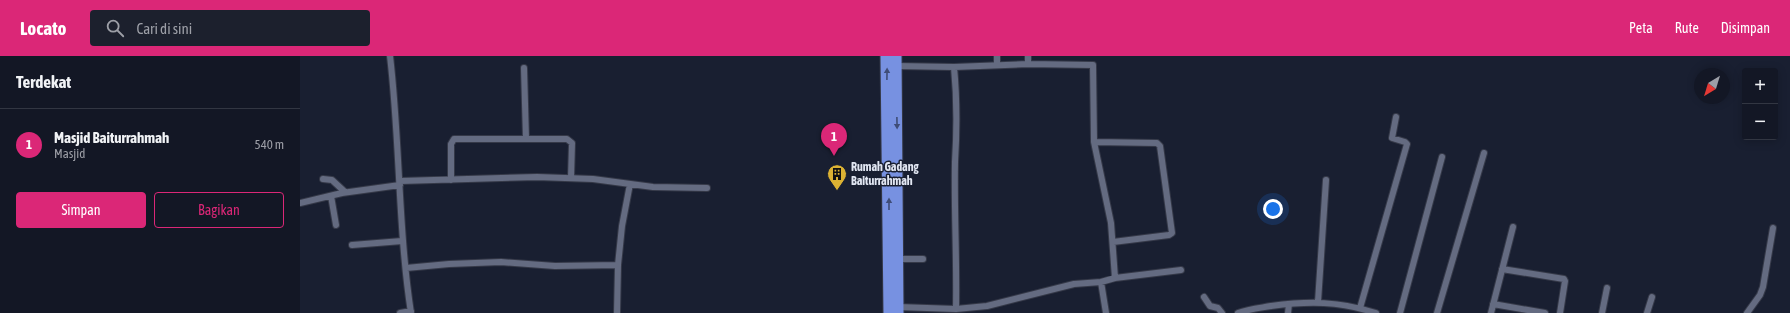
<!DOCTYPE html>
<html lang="id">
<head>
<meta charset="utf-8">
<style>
  :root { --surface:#131725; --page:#1c202d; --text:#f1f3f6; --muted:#9d9fa7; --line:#323642; --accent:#db2777 }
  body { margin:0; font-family:"Asap Condensed",sans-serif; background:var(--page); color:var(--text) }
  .controls { position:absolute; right:12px; top:12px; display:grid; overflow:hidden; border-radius:4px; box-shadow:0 2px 10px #0003 }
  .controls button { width:36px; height:36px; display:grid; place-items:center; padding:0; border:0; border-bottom:1px solid var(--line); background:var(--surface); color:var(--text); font:20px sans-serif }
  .compass { position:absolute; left:1394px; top:12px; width:36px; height:36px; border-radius:50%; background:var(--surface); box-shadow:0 2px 10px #0003; rotate:218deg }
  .you { position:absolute; left:973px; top:153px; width:14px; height:14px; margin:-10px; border:3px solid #fff; border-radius:50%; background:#1a73e8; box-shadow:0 0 0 6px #1a73e833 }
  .badge { display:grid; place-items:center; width:26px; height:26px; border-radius:50%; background:var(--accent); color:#fff; font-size:13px; font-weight:700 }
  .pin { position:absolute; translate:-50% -33px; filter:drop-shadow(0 1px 2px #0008) }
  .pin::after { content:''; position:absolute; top:21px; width:14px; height:12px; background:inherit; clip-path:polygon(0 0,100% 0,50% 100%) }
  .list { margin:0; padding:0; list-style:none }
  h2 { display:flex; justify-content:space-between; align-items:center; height:52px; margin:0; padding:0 16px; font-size:17px }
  h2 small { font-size:13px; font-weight:400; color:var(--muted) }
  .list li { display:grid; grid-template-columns:26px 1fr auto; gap:12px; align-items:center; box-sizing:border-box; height:72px; padding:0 16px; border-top:1px solid var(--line) }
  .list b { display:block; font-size:15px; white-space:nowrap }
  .list p { margin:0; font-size:13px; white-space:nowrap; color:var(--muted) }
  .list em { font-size:13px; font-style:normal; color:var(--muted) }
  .actions { display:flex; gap:8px; padding:12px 16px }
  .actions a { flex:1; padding:9px 0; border:1px solid var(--accent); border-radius:4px; text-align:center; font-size:14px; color:var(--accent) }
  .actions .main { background:var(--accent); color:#fff }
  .icon { flex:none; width:22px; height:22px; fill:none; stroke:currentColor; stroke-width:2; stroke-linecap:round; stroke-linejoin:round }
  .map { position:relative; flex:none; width:1490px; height:257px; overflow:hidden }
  header { display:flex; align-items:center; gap:24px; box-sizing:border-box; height:56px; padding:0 20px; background:var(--accent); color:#fff }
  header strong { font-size:19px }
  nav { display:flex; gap:22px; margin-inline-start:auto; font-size:14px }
  .search { width:280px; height:36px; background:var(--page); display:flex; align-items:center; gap:10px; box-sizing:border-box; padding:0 14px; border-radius:4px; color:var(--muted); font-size:15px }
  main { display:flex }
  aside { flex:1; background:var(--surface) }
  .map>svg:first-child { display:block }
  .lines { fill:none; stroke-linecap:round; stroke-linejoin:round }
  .street-casing { stroke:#353948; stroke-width:8 }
  .highway-casing { stroke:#353948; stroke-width:13 }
  .street { stroke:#646b81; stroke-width:6 }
  .highway { stroke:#7791e1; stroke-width:11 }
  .oneway { fill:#3f4d77 }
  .labels { text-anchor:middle; stroke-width:3; stroke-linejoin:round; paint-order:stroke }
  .poi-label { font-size:12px; font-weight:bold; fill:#e1e6f2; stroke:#191f31; text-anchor:start }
</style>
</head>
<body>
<header>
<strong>Locato</strong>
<div class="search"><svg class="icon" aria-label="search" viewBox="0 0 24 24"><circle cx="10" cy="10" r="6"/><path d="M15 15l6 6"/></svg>Cari di sini</div>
<nav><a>Peta</a><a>Rute</a><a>Disimpan</a></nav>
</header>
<main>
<aside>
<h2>Terdekat<small></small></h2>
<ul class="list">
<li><span class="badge">1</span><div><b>Masjid Baiturrahmah</b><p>Masjid</p></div><em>540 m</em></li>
</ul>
<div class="actions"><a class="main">Simpan</a><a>Bagikan</a></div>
</aside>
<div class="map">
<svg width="1490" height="257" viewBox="0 0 1490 257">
  <rect width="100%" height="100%" fill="#191f31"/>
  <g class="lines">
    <!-- street casing -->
    <g class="street-casing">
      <path id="street" d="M90 0C100 85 98 172 111 257
        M697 0V9
        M728 8V0
        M596 10 654 11
        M224 12 226 83
        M794 86 857 87 860 90 872 177 869 179 813 186
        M23 123 32 124 45 136
        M151 124V88L154 83H267L272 87 271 122
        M100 125 237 121 293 123 353 131 407 132
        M31 140 36 169
        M0 147 42 137 100 129
        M52 189 102 185
        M597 203H623
        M318 209 322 170 330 128
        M106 212 149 208 201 206 255 210 318 209 317 257
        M1202 213 1264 223 1265 225 1260 257
        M815 222 881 214
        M801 226 806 257
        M904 241 910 250 918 252 922 257
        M1018 246 1026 124
        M1193 248 1245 257
        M598 251 656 253 687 250 774 228 801 226 815 222 811 167 794 86 793 9 728 8 654 11C657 42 657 74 655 106 654 155 657 204 656 253
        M1060 252 1107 88 1105 86 1092 82 1096 61
        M100 257 111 255
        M938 257C949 253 960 252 971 250 1009 245 1039 245 1076 257
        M988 257 989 248
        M1100 257 1142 101
        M1137 257 1184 97
        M1191 257 1213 171
        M1302 257 1307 232
        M1347 257 1352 241
        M1447 257 1460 239 1463 231 1473 172"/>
    </g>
    <!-- highway casing -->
    <g class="highway-casing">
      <path id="highway" d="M586 0 589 257
        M596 0 598 257"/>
    </g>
    <!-- street -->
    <use href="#street" class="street"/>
    <!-- highway -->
    <use href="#highway" class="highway"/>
  </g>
  <!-- one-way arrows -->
  <defs><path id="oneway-solid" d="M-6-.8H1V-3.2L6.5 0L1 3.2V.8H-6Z"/></defs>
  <g class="oneway">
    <use href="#oneway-solid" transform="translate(587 18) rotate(-89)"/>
    <use href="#oneway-solid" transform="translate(597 67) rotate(89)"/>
    <use href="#oneway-solid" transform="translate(589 148) rotate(-90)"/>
  </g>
  <!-- icons -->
  <defs>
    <g id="building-pin" transform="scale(1)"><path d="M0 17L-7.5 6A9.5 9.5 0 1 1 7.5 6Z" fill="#dcb233" stroke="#191f31"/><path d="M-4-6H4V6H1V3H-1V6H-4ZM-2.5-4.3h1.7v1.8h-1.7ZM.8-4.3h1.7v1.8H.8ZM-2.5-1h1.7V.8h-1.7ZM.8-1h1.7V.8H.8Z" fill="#111"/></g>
  </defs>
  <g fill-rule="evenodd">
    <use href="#building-pin" x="537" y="118"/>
  </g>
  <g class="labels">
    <!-- poi labels -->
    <g class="poi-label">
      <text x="551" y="115">Rumah Gadang<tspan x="551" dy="14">Baiturrahmah</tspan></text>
    </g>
  </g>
</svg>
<div class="controls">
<button>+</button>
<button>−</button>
</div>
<svg class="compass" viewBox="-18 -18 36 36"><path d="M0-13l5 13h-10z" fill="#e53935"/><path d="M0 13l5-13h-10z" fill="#9d9fa7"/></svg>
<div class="you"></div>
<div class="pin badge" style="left:534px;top:100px">1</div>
</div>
</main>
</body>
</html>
